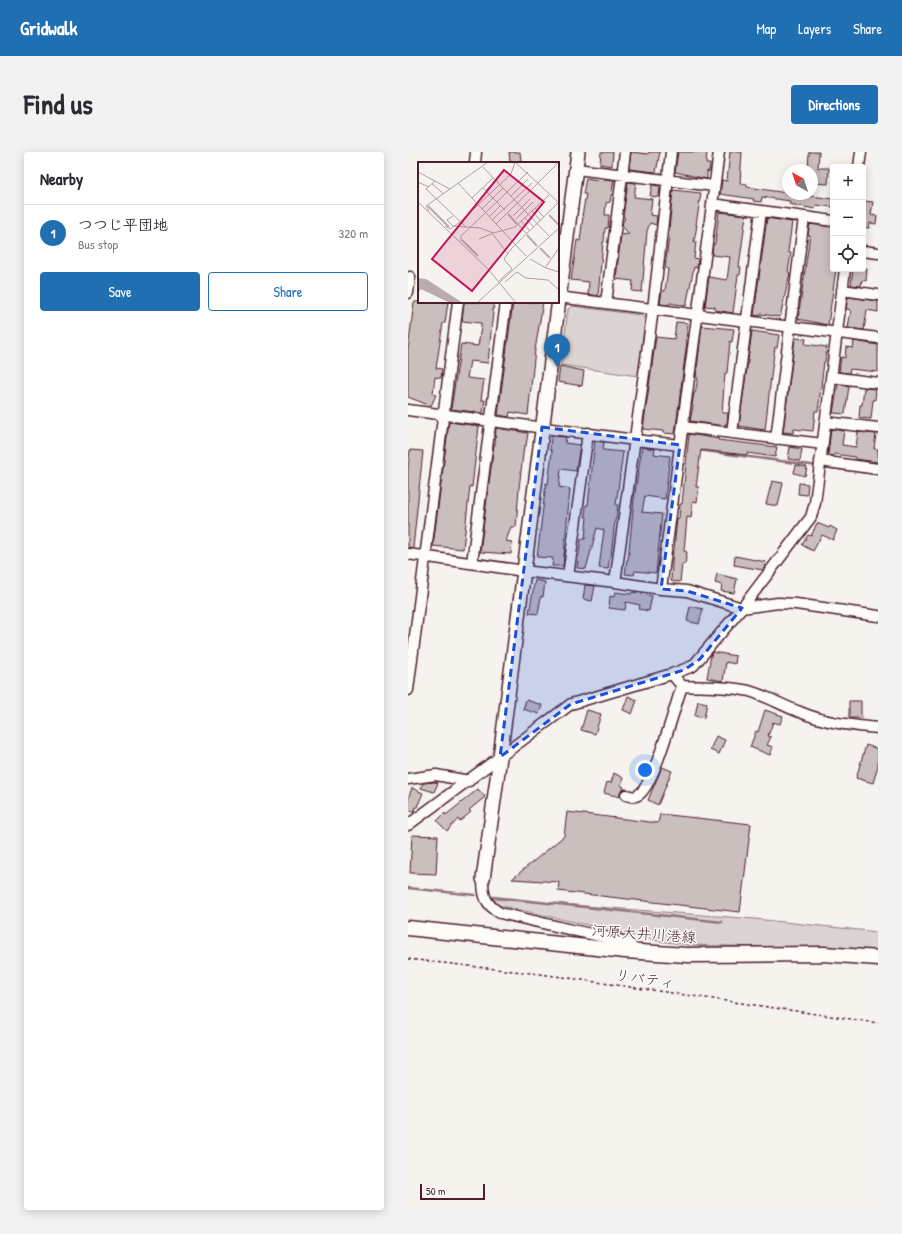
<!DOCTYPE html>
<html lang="en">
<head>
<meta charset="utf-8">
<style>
  :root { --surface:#fff; --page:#f2f2f3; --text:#2b2b33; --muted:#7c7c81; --line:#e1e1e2; --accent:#1f6fb2 }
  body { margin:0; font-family:"Patrick Hand","Klee One",sans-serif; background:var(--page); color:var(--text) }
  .controls { position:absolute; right:12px; top:12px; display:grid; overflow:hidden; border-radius:4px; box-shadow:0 2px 10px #0003 }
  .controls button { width:36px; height:36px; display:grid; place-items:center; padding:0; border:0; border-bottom:1px solid var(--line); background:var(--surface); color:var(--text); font:20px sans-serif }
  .compass { position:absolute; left:374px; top:12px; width:36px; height:36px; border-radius:50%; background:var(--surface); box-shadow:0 2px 10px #0003; rotate:321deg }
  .scale { position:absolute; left:12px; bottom:10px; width:65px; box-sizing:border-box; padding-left:4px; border:2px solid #4a1f2b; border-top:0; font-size:11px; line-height:14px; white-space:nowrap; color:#4a1f2b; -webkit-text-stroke:3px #fdfcf7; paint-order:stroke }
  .you { position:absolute; left:237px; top:618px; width:14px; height:14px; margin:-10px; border:3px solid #fff; border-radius:50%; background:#1a73e8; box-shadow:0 0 0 6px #1a73e833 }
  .badge { display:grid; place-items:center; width:26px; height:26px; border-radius:50%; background:var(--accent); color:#fff; font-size:13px; font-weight:700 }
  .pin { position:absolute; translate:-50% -33px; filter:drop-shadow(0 1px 2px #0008) }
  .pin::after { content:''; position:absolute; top:21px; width:14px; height:12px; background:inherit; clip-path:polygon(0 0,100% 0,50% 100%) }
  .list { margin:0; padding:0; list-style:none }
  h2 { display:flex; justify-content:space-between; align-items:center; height:52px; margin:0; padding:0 16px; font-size:17px }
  h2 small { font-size:13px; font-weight:400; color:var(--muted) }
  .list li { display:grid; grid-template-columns:26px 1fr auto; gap:12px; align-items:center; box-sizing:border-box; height:56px; padding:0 16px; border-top:1px solid var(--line) }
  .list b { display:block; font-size:15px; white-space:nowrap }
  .list p { margin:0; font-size:13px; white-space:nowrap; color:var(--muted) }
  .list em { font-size:13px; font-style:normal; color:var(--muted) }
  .actions { display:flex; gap:8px; padding:12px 16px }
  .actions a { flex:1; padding:9px 0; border:1px solid var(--accent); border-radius:4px; text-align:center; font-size:14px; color:var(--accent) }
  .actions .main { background:var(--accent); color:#fff }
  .icon { flex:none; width:22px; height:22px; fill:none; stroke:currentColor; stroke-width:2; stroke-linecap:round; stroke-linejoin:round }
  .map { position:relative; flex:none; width:470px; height:1058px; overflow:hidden; border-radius:4px }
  header { display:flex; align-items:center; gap:24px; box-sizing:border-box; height:56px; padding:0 20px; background:var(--accent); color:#fff }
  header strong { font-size:19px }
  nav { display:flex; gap:22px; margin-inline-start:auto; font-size:14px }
  .intro { display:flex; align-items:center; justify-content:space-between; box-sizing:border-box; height:96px; padding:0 24px }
  h1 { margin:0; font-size:28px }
  .button { padding:10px 18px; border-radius:4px; background:var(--accent); color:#fff; font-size:14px; font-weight:700 }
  main { display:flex; gap:24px; padding:0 24px }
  aside { flex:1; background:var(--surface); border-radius:4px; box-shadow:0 2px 10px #0003 }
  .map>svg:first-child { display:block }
  .green { fill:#dcd4d2; stroke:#937a7e }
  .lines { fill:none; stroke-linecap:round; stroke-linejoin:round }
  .stream { stroke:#8e7378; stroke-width:2.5 }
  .building { fill:#cbbfbe; stroke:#4a1f2b }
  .minor-casing { stroke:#4a1f2b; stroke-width:13 }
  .tertiary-casing { stroke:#4a1f2b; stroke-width:16 }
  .secondary-casing { stroke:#4a1f2b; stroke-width:17 }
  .path { stroke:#4a1f2b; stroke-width:1.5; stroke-dasharray:3 3; stroke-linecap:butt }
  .minor { stroke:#fdfcf7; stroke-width:10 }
  .tertiary { stroke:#fdfcf7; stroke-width:13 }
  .secondary { stroke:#fdfcf7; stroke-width:14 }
  .marked { fill:#1d4ed8; fill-opacity:0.2; stroke:#1d4ed8; stroke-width:3; stroke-dasharray:8 5; stroke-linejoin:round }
  .labels { text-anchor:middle; stroke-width:3; stroke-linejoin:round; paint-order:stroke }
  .street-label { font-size:15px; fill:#4a1f2b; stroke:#fdfcf7 }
  .inset-river { fill:none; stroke:#bbabac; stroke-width:2 }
  .inset-road { fill:none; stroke:#b19ea1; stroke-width:1 }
  .view { fill:#c2185b; fill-opacity:0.15; stroke:#c2185b; stroke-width:2 }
  .inset-edge { fill:none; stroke:#4a1f2b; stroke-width:2 }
</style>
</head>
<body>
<header>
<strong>Gridwalk</strong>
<nav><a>Map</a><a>Layers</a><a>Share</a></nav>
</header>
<div class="intro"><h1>Find us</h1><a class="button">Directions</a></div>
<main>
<aside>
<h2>Nearby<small></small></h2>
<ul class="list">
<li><span class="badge">1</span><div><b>つつじ平団地</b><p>Bus stop</p></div><em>320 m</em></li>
</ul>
<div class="actions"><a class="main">Save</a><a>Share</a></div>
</aside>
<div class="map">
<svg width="470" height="1058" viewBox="0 0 470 1058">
  <rect width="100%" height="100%" fill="#f6f3ef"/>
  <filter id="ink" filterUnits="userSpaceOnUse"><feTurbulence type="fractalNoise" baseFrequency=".025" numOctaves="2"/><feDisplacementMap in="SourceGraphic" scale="8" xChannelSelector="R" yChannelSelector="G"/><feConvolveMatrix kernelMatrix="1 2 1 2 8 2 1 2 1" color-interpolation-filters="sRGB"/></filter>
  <g filter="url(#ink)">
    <!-- green -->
    <path class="green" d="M164 154 233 163 237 167 230 224 153 213 160 157Z
      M85 747 347 767 470 780V798L281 793 250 789 90 753Z"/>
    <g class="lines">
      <!-- stream -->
      <path class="stream" d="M290 298 410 314
        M415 315 470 322
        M0 736 67 743
        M85 745 314 770"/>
    </g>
    <!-- building -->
    <path class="building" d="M101 0H112L113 9 102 10Z
      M193 0H205L204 14 192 12Z
      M223 0 240 2 241 0H252L248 20 221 17Z
      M270 0H299L298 12H302L301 20 299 19V27L267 20Z
      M322 0H334L332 31 339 32V35L379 41V42H389L425 47V55L408 53 407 57 381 52 382 49 354 45 353 50 345 49 346 47 312 42 314 28 319 29Z
      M401 0H411L410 16H421L420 32 404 31V18H400Z
      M178 26 195 29 196 27 206 28 202 50 198 51 197 63H201L200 76H197L196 90H195L190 144 180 142 181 130 163 128 169 88 172 89 175 64H174L178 42H175Z
      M220 30 228 31 226 45 244 47 242 63 249 64 248 73 242 71 239 79 234 140 224 139 225 129 208 127 213 83 221 82 214 74 215 69 217 67 215 64Z
      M244 33 252 34 251 45 242 44Z
      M265 38 293 41 288 73H289L286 90H288L286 106 290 107 289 116 286 115 278 154 262 151 261 153 252 152 254 139H257L260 117 257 116 261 84H260L261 78Z
      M456 49 465 50 463 63 469 64 468 72 462 71 461 76 455 75Z
      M311 60 338 63 331 115H333L332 123H330L325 161 307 158V155L297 154 301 125 319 128 322 105 304 103 305 92H307Z
      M359 66 384 70 380 100 383 101 380 120 382 121 372 165 353 162 352 164 346 163Z
      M402 72 425 75V117H428L420 173 390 167 402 83 400 82Z
      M445 117H459L458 129 454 128 453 134 443 133Z
      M440 145 470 149V160L459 158 456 178 440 176 443 158 438 157Z
      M6 150H40L37 171H35L28 216 34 217 33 226 27 225 25 242 28 243 23 254 0 245V198Z
      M56 150H86L80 211 62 209 59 226 76 228 73 248H77L75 261 43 257 53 192 70 194 73 175V171L54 169Z
      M105 150H135L127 198 120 263 102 260 101 265 90 263Z
      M268 170 280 171 278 188 279 189 267 282 255 281V279L235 277 248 185 266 187Z
      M294 174 326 177 324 190 322 189 319 221H317L314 261H320L319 272H317V274L282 269 285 254 284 253 286 241H287L290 226H288Z
      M344 179 371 183 369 196 367 195 364 216 357 278 331 274Z
      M387 186 398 187 397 192 419 195 417 210H416L410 259H407L405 279 386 277 385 281 375 280Z
      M446 189 470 193V220L442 217 441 221 431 220 433 205 437 206 438 195 445 196Z
      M152 214 176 219 174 234 150 230Z
      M430 232 441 234 437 262 425 261Z
      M456 236 468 237 467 248H465L463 267 451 266 452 253H454Z
      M41 270 71 274 64 335 62 334 55 397 25 394Z
      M88 276 120 281 118 294H116L111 336 108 375H103L98 389 104 390 103 402 72 400 86 293H87Z
      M423 277 436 279 434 293 448 295 450 280 468 282 466 297H470V310L447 307V305L426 302V304L420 303Z
      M281 282 311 287 310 288 369 295 367 305 346 302 340 301 339 303 293 298 288 335H291L289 350 285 349 283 366 279 365 276 399 279 400 277 412H274L272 430 263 429 264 411 265 398H266L269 366 271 367 272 352H274Z
      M143 284 158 285 157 291 172 293 168 319 153 317 151 335 162 337 155 414H144L145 406 129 405 138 331 140 332 144 299 142 298Z
      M187 289 196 290 195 298 215 300 208 353H210L208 368H207L203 404H202L200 417 191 416 196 378 189 376 178 417 169 416 173 387H177L179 365H177L178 353H180Z
      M234 295 247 297 246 302 262 304 257 347 237 344 234 360 254 362 248 421 227 419 226 423 217 422 219 408H220L226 347Z
      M382 295 394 297 392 309 380 307Z
      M2 298 15 299 5 396 0 395V317Z
      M388 313 399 315 397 324 386 321Z
      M364 329 375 331 370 354 358 352Z
      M391 331 400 332 399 343 390 342Z
      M409 371 421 376 422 374 429 378 425 388 414 383 405 399 394 393 400 383 403 384Z
      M327 404 358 410 356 416 355 418 326 413Z
      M309 422 329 427 326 441 313 439 314 433 307 431Z
      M127 428 137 430 135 445 133 444 130 462 121 461Z
      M177 433 187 434 184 449 175 447Z
      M207 440 223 442 224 440 244 444 241 459 231 457 232 453 218 450 217 458 201 456 202 444 206 445Z
      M282 454 295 457 291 472 279 469Z
      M305 500 328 504 327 512 318 510 315 529 299 526 303 503Z
      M220 544 229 548 224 562 215 558Z
      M118 548 134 553 131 562 115 557Z
      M290 549 299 551 296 566 287 564Z
      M441 549H453V566H441Z
      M179 558 193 562 187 582 173 578Z
      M357 558 375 564 372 572 365 570 360 584 363 585 359 593 365 595 362 603 342 595 348 579 350 580Z
      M308 584 317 588 311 602 302 598Z
      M458 593 470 597V614L465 631 448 626Z
      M254 615 264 619 250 653 240 648Z
      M206 621 215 626 213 634 216 635 212 641V645L196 641 199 630 203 631Z
      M27 630 30 631 26 640 13 636 15 631Z
      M4 636 15 641 9 655H8L6 660 0 658V647Z
      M70 637 77 645 61 658 63 660 52 669 50 667 39 679 29 669 37 661 38 663Z
      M159 660 250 671 252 662 343 672 332 760 150 739 151 730 104 727 156 684Z
      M4 683 30 684 28 722 2 721Z"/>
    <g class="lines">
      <!-- minor casing -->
      <g class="minor-casing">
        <path id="minor" d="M67 11 68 0
          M451 15 453 0
          M168 17 306 34
          M304 52 425 69
          M455 99 470 101
          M434 138 470 143
          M0 141 2 125
          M150 145 470 186
          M198 151 217 0
          M423 225 470 231
          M0 258 227 288 272 293
          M417 270 470 276
          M275 275 415 292
          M324 281 353 59
          M368 287 396 65
          M412 309 470 317
          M0 402 116 419 207 430 253 437 279 439 334 456 370 451 388 452 470 464
          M64 411 98 150
          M160 424 180 281
          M207 430 245 157 263 0
          M253 437 311 0
          M264 522 274 534C296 535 320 534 341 539 359 544 375 554 392 560 418 571 442 573 470 576
          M0 538 50 150
          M0 627 28 623 61 629
          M218 643C223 644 226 646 230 643 246 635 267 553 274 534
          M0 673 163 552 264 522 285 514 334 456 403 365 407 351 437 117
          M75 727C75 744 77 752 92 761L164 778 211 788 219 790 228 799"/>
      </g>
      <!-- tertiary casing -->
      <g class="tertiary-casing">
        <path id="tertiary" d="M75 727 92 605 170 0"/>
      </g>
      <!-- secondary casing -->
      <g class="secondary-casing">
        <path id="secondary" d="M0 776 217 799 279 803 416 802 470 806"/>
      </g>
      <!-- path -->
      <path class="path" d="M0 807 140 823 470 871"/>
      <!-- minor -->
      <use href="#minor" class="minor"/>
      <!-- tertiary -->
      <use href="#tertiary" class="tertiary"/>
      <!-- secondary -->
      <use href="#secondary" class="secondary"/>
    </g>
  </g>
  <!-- marked area -->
  <path class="marked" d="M134 275 272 293 253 437 279 439 334 456 292 507 276 518 163 552 92 605Z"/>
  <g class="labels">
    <!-- street labels -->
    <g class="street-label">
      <text transform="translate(236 782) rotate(4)" y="5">河原大井川港線</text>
      <text transform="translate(237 827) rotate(9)" y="5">リバティ</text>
    </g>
  </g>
  <!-- overview -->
  <g transform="translate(10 10)">
    <rect width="141" height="141" fill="#f6f3ef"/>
    <path d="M0 116 8 117 45 141H32L3 127 0 131Z" fill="#bbabac"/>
    <path class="inset-river" d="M10 44 31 65M90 52 99 62M131 53 141 63M109 73 119 84M44 78 60 94M122 86 132 96"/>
    <path class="inset-road" d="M97 0 141 41M65 5 131 74M0 10 32 27M17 19 8 27 48 65M0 20 11 25M40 21 108 94M120 21 141 0M14 22 26 32M65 26 87 48M68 28 78 18M93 34 110 17M54 36 75 16M0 40 70 107 98 141M117 46 126 55M64 47 85 26M11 49 8 44 70 0M114 49 123 59M35 54 29 58 35 64 62 66 75 71 83 69 97 65 131 33M95 54 112 37M71 55 82 44M107 56 116 65M98 57 115 40M74 58 114 21M103 59 112 69M78 62 120 21M100 62 109 72M27 64 32 67 42 60 93 12 97 0M73 70 90 92M61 77 73 72M43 79V74L110 10M112 97 128 106 141 110M127 106 141 86M94 107 86 97 93 87 141 40M81 119 94 107M87 120 99 110 108 116 130 118 141 128M59 141 141 66"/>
    <path class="view" d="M86 8 126 40 54 129 14 97Z"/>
    <rect width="141" height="141" class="inset-edge"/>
  </g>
</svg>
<div class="controls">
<button>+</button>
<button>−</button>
<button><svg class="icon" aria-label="locate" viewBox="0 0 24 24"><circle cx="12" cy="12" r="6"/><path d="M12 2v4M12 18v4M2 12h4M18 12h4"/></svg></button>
</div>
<svg class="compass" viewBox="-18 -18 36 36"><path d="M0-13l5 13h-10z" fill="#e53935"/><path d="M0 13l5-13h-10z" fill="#7c7c81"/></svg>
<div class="scale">50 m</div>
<div class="you"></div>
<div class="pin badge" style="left:149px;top:215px">1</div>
</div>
</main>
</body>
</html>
